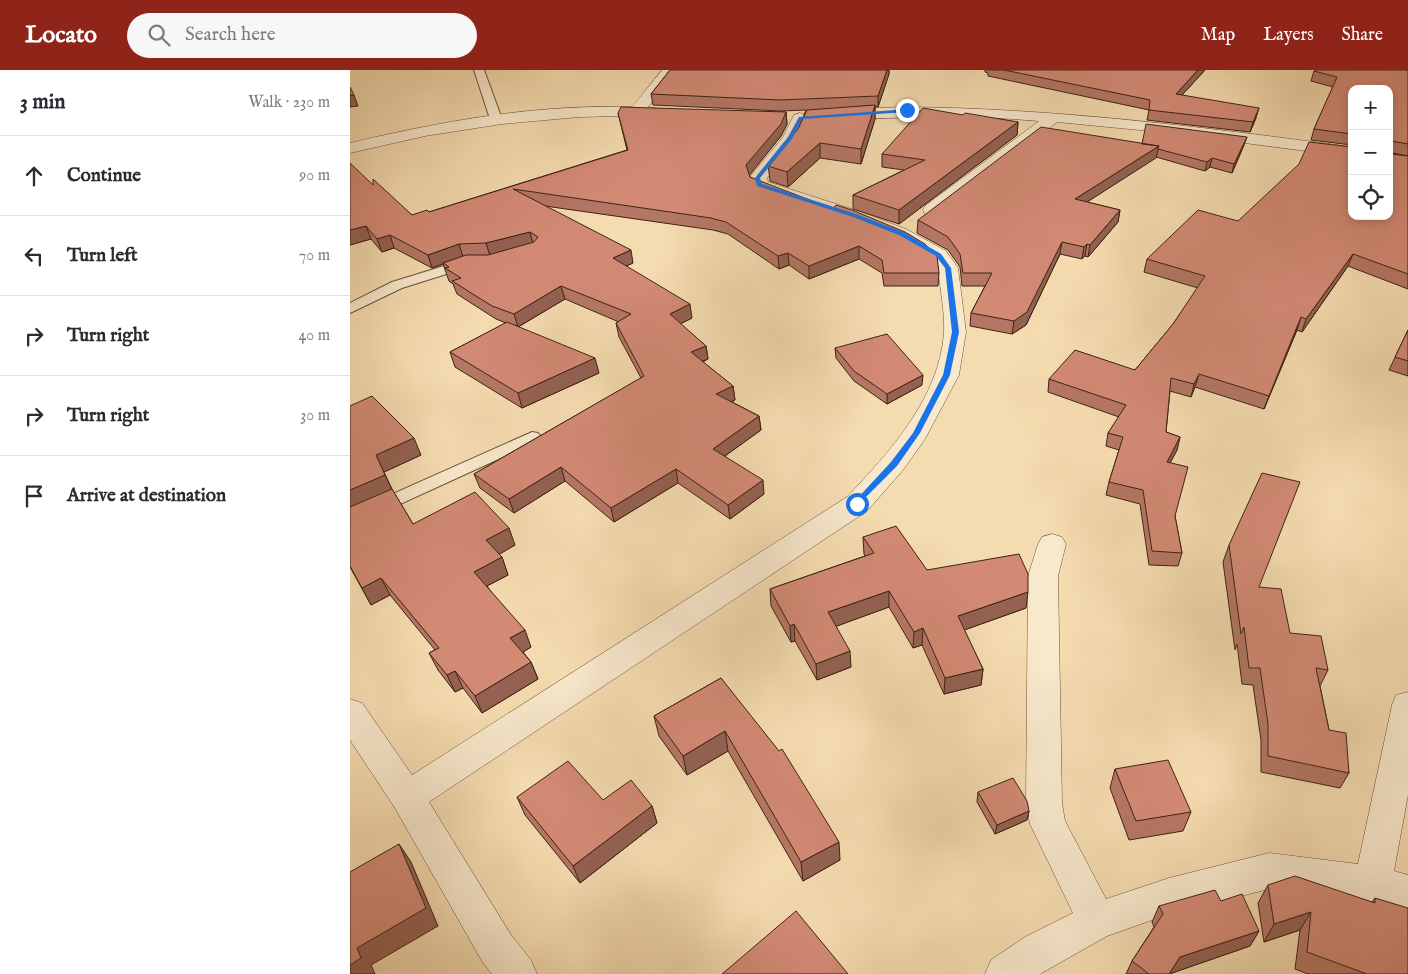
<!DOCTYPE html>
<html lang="en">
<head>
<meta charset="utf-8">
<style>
  :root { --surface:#fff; --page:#f7f7f7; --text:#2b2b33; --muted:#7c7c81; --line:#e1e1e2; --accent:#8f2418 }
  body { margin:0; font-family:"IM FELL English",serif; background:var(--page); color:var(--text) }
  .controls { position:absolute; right:15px; top:15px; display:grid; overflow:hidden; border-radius:10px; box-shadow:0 2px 8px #0003 }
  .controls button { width:45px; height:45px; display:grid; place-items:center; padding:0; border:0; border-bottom:1px solid var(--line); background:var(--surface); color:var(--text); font:25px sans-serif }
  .stop { position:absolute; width:15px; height:15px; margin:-11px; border:4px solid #1a73e8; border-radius:50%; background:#fff }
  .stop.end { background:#1a73e8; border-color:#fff; box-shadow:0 1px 5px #0008 }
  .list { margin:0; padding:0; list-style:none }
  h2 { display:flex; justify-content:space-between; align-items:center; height:65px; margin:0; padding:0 20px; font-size:21px }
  h2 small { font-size:16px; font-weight:400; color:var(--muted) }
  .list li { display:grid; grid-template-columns:32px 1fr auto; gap:15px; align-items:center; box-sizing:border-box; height:80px; padding:0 20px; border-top:1px solid var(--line) }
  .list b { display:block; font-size:19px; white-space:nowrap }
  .list em { font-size:16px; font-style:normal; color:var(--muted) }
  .icon { flex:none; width:28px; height:28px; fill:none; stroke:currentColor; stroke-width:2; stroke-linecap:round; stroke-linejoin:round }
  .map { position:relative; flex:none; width:1058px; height:904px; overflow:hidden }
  header { display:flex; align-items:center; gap:30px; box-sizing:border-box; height:70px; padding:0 25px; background:var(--accent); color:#fff }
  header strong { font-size:24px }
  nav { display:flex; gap:28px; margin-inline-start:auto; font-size:18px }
  .search { width:350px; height:45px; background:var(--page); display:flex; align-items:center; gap:12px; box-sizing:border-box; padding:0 18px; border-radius:28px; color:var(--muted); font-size:19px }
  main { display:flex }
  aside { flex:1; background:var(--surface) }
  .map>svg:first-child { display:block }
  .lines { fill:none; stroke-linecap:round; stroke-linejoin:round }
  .service-casing { stroke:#6c503a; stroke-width:2 }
  .minor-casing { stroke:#6c503a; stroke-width:1 }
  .service { fill:#f8e8cc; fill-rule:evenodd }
  .minor { fill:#f8e8cc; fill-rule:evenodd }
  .wall { fill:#b57765; stroke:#3e2213 }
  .shaded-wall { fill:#946152; stroke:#3e2213 }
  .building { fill:#d38a75; stroke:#3e2213 }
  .route { fill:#1a73e8 }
</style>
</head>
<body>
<header>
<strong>Locato</strong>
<div class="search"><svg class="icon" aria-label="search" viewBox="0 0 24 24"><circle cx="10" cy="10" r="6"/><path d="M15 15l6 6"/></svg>Search here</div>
<nav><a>Map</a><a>Layers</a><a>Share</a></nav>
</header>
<main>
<aside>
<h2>3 min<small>Walk · 230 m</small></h2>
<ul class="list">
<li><svg class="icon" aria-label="ahead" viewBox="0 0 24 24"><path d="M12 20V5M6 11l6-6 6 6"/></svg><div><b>Continue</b></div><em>90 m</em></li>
<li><svg class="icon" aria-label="left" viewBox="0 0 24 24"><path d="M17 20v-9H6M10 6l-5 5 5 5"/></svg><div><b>Turn left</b></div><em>70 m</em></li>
<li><svg class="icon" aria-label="right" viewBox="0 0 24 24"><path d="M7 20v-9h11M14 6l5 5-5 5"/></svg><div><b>Turn right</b></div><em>40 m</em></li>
<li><svg class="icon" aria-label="right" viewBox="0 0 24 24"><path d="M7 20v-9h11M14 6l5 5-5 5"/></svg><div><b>Turn right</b></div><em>30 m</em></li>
<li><svg class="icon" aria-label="arrive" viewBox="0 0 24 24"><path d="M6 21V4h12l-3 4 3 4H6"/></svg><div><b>Arrive at destination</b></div></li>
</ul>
</aside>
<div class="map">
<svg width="1058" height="904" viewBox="0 0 1058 904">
  <rect width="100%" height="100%" fill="#f5dcb0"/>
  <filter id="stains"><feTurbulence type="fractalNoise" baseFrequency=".004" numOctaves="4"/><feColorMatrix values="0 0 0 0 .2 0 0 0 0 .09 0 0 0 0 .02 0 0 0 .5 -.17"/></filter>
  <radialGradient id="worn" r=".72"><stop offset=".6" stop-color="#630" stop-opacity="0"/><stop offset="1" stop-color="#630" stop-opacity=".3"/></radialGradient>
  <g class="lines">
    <!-- service casing -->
    <g class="service-casing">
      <path id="service" d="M124 0H134L152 49 150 51H142L140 49Z
        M120 188 125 189 127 192 125 195 52 218 0 243V233L42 212Z
        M182 362 188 363 191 367 188 371 0 457V443Z"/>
    </g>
    <!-- minor casing -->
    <g class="minor-casing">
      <path id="minor" d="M312 0H327L298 37 311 39 313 42 311 45 229 47 152 54 75 66 0 83V73C93 51 187 34 282 37Z
        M552 37C704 38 852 57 1002 77V87L810 62 707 52 589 144 582 146 575 144 573 140 575 136 689 51C622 45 555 47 488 50L482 48 480 45 482 42 488 40Z
        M450 43 456 45 458 48 449 68 417 108 418 112 511 142 558 160 596 181 608 198 616 262 609 305 575 369 553 400 517 441 79 732 161 865 181 890 187 904H142L133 893 45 738 0 670V629L12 633 62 705 497 427C540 382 589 328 594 263 595 242 590 219 588 198 566 165 444 132 403 119L399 108 433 67 444 45Z
        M702 464 712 467 716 474 708 506 712 733 715 751 756 829 819 808 919 783 1008 794 1042 635 1046 625 1058 622V725L1044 801 1058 805V841L1023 832 919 819 819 844 757 866 690 904H635L641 890 675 867 723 843 680 754 676 733 678 506 688 474 692 467Z"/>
    </g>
    <!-- service -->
    <use href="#service" class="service"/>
    <!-- minor -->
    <use href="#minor" class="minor"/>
  </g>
  <!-- wall -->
  <path class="wall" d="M320 0H539V4L528 37H525V49L511 94 470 88 438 117 420 111 418 94 448 59 456 40 431 41 303 35 301 24Z
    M635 0H855L832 25 906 48 900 62 797 50 799 40 638 6V3L635 2Z
    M1058 0V86L1042 83V84L1058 86V219L998 196 952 262 947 260 914 339 845 317 841 327 820 321 816 362 830 367 827 380 820 393 825 446 832 483 828 496 799 495 790 434 756 425 759 412 769 380 756 376 758 363 769 347 698 322 699 309 785 300 823 254 848 218 794 202 797 189 888 151 1039 146 1002 19V75L961 70 964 59 983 17 961 11 964 1Z
    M436 42 437 54 431 66 399 105 400 107 589 203 588 216H534L532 203 509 189 459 209 439 195 429 199 378 164 363 160 195 136 283 193 276 196 342 248 330 254 356 276 358 289 353 292 383 316 385 330 382 332 409 346 411 360 375 386 414 424 380 449 328 413 264 452 215 411 164 443 130 418 124 404 291 308 269 267 266 253 269 252 215 229 168 257 249 303 172 338 105 297 100 282 156 253 146 249 107 224 103 214 99 211 93 194 82 198 44 178 32 182 21 169 0 175 23 115 62 145 79 142 277 80 268 43Z
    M613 45 668 52 667 65 549 154 503 139V125L554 100 532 97V84Z
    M792 74 894 75 882 103 860 97 855 101 806 87 737 132 770 140 768 152 738 187 735 186 732 189 710 184 676 255 662 264 620 256 621 243 635 216H612L610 197 598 180 567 163 568 150Z
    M1058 260V306L1039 300Z
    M485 278 572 315 537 334 504 311 486 288Z
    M0 336 71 385 34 402 42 419 63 454 165 475 149 484 152 487 158 505 137 516 181 577 173 582 181 592 188 609 132 643 113 618 105 622 88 600 79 583 85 580 40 525 21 535 0 497Z
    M513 467 577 500 676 538 614 560 633 599 631 615 594 624 572 575 563 578 539 537 486 556 501 597 467 610 445 571 441 572 421 536 420 519 515 486 514 484Z
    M879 475 909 517 940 563 978 600 970 616 979 660 999 703 990 718 911 702V670L903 615 892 614 887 574 885 580 873 492Z
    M371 608 490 790 453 811 378 681 337 705 309 666 304 646Z
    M765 699 841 742 833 761 779 770 760 718Z
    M628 722 679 741 677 750 645 764 627 732Z
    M167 727 253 730 302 736 307 753 230 813 175 745Z
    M918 815 1022 832 1025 828 1058 904H958L945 899 950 860 914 872 908 833Z
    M871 831 909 861 900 876 822 903V904H776L782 891 804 857 802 852 809 836Z"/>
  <!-- shaded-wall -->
  <path class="shaded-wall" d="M537 0H539V4L528 37V26Z
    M848 0H855L824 34 826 24Z
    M0 25H4L8 36 0 37Z
    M525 35V49L511 94V79Z
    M909 38 906 48 900 62 903 52Z
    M436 42 437 54 431 66 398 107 396 95Z
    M668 52 667 65 549 154V140Z
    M897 67 894 75 882 103 884 94Z
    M470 73V88L438 117 437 102Z
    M809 76 806 88 723 141 725 129Z
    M862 88 860 97 855 101 857 92Z
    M770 140 768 152 738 187 740 175Z
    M16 156 21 169 0 175V160Z
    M180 162 183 174 140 186 136 173Z
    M40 165 44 178 32 182 27 169Z
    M712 172 710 184 676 255 662 264 664 251Z
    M109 174 113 187 93 193V194L82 198 78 185Z
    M737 174 735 186 732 189 734 177Z
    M509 176V189L459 209V196Z
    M281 180 283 193 266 201 263 188Z
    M438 183 439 195 429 199 428 186Z
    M1003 184 998 196 952 262 956 249Z
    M211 216 215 229 168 257 164 244Z
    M340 234 342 248 322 258 320 244Z
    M951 247 947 260 914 339 919 326Z
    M356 276 358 289 343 295 341 282Z
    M245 288 249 303 172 338 168 323Z
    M849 304 845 317 841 327 844 314Z
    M573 305 572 315 537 334V324Z
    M383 316 385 330 368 338 366 324Z
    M409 346 411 360 365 393 363 379Z
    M830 367 827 380 813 406 817 392Z
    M64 368 71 385 34 402 26 385Z
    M211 397 215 411 164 443 159 429Z
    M326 399 328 413 264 452 261 438Z
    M35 405 43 422 0 441V420Z
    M413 410 414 424 380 449 378 435Z
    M159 458 165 475 143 488 136 470Z
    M152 487 158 505 131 519 124 502Z
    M31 508 40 525 21 535 12 518Z
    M539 521V537L479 559 478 542Z
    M678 522 676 538 606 563 608 546Z
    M444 554 445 571 441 572 440 556Z
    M573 558 572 575 563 578 564 562Z
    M175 560 181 577 167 586 160 568Z
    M500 581 501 597 467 610 466 594Z
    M181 592 188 609 132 643 125 626Z
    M633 599 631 615 594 624 595 608Z
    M105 601 113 618 105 622 97 605Z
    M375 661 378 681 337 705 333 686Z
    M302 736 307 753 230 813 223 796Z
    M679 741 677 750 645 764 647 755Z
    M489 772 490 790 453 811 451 792Z
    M49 774 61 792 88 856 21 895 25 904H0V895Z
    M961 842 950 860 914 872 924 854Z
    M909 861 900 876 822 903V904H819L830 887Z"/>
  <!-- building -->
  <path class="building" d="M320 0H537L528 26 430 30 301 24Z
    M654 0H848L826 24 909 38 903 52 799 40 800 30Z
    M965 0H1058V74L1042 71V84L1058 86V204L1003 184 956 249 951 247 919 326 849 304 844 314 821 308 816 362 830 367 817 392 838 397 825 446 832 483 802 481 793 420 759 412 773 367 758 363 776 335 699 309 725 280 785 300 823 254 855 206 797 189 848 140 888 151 949 94 959 72 1002 77V146H1039V19H1002V64L964 59 987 7 964 1Z
    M0 17 4 25H0Z
    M525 35 511 79 470 73 437 102 418 96V94L448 59 457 40Z
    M271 37 436 42 431 54 396 95 400 107 483 139 486 135 502 140 555 162 575 174 587 186 589 203H534L532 190 509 176 459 196 438 183 428 186 376 152 361 148 163 119 281 180 263 188 340 234 320 244 356 276 341 282 383 316 366 324 409 346 363 379 413 410 378 435 326 399 261 438 211 397 159 429 124 404 294 306 266 253 281 244 211 216 164 244 142 236 102 211 111 208 95 198 99 197 93 193 116 185H138L184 172 188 167 180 162 136 173 109 174 78 185 40 165 27 169 16 156 0 160V93L23 115V109L62 145 77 140 79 142 278 80 268 43Z
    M573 38 613 45 615 43 668 52 549 140 503 125 575 90 532 84Z
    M796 54 897 67 884 94 862 88 857 92 808 79 809 76 792 74Z
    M691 57 809 76 725 129 770 140 740 175 737 174 734 177 712 172 677 242 664 251 621 243 642 203H613L610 184 598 167 568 150Z
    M157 252 245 288 168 323 100 282Z
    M1058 260V291L1045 287Z
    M537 264 573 305 537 324 504 301 485 278Z
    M22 326 64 368 26 385 35 405 0 420V336Z
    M912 403 950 412 909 517 931 519 940 563 971 566 978 600 966 598 979 660 996 663 999 703 918 686V654L910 598H899L894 557 891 564 879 475Z
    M42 419 63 454 125 422 159 458 136 470 152 487 124 502 175 560 160 568 181 592 125 626 105 601 97 605 79 583 89 578 31 508 12 518 0 496V437Z
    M546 456 577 500 669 484 678 504V522L608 546 633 599 595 608 573 558 564 562 539 521 478 542 500 581 466 594 444 554 440 556 420 519 524 483 513 467Z
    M371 608 429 681 432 679 489 772 451 792 375 661 333 686 304 646Z
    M818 690 841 742 786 751 765 699Z
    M218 691 253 730 281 710 302 736 223 796 167 727Z
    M663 708 677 731 679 741 647 755 628 722Z
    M49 774 76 838 7 878 11 888 0 895V802Z
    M945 806 1025 833V828L1058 838V904H1017L957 882 961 842 924 854 918 815Z
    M865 820 871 831 892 824 909 861 830 887 819 904H799L782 891 813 844 809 836Z
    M446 841 498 904H372Z"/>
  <!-- route -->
  <path class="route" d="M559 39 557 42 452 49 442 69 410 108 412 114 506 144 553 162 591 184 601 198 609 262 600 305 570 363 547 396 507 436 503 434 504 432 541 392 563 363 593 305 602 262 595 198 586 186 549 165 503 147 407 116 405 108 438 67 449 47Z"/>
  <rect width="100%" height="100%" filter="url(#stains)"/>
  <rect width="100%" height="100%" fill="url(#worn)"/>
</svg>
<div class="controls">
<button>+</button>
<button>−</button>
<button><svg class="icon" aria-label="locate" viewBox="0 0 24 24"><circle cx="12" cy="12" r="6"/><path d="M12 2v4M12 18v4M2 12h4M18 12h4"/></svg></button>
</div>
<div class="stop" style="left:507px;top:434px"></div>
<div class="stop end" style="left:557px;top:40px"></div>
</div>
</main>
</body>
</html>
